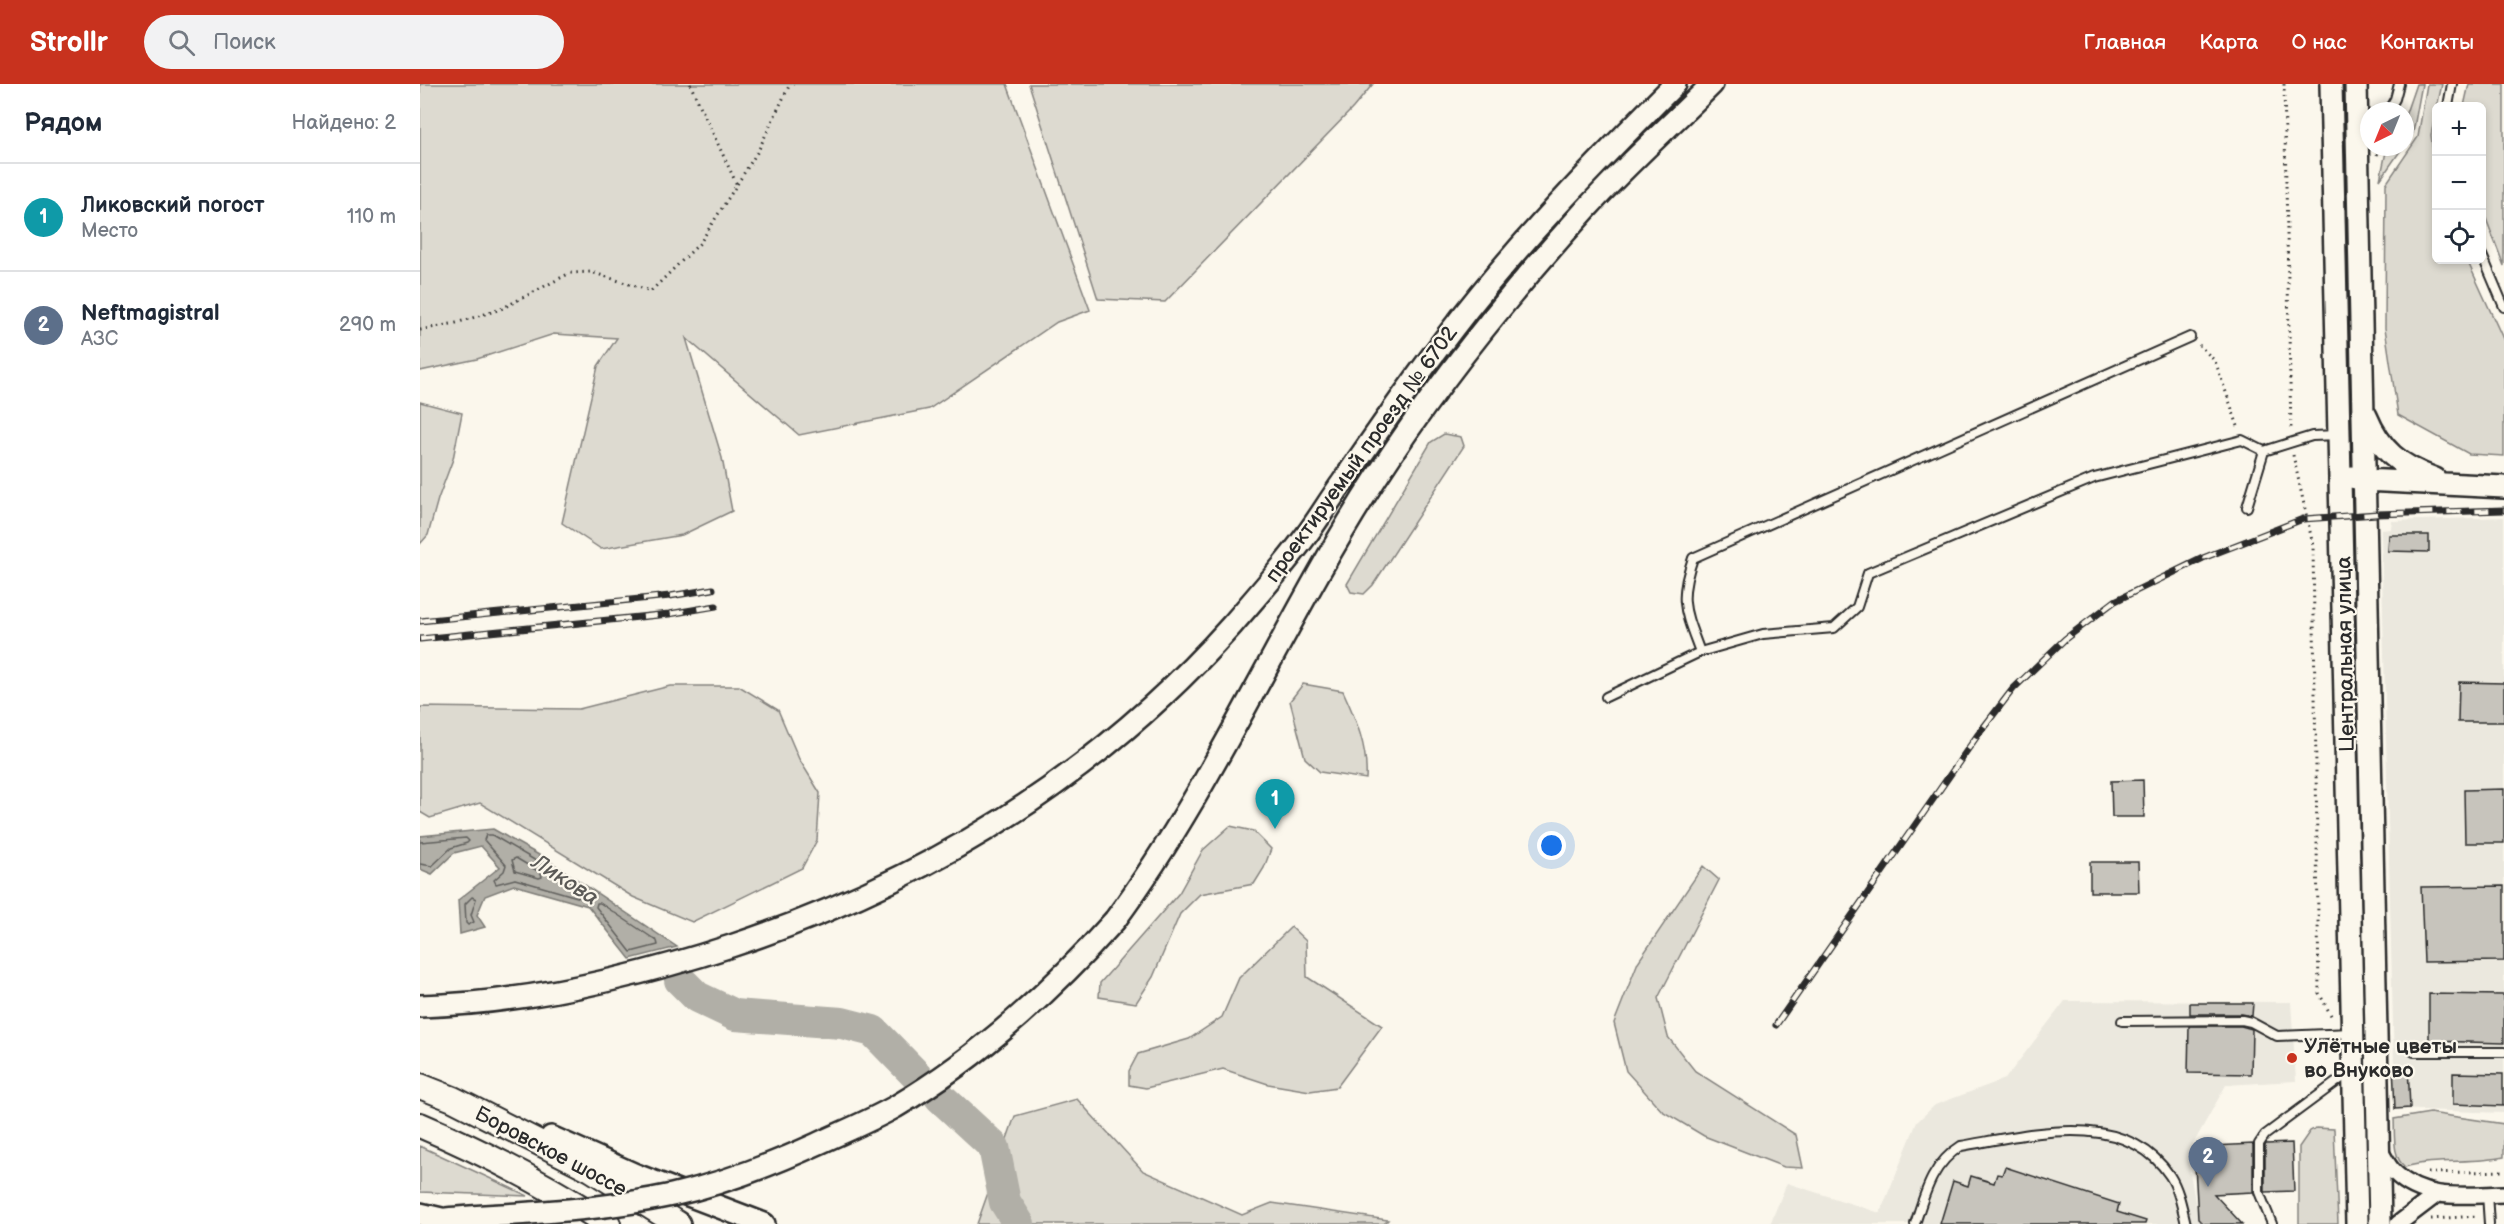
<!DOCTYPE html>
<html lang="ru">
<head>
<meta charset="utf-8">
<style>
  :root { --surface:#fff; --page:#f2f2f3; --text:#1f2937; --muted:#747a83; --line:#e0e1e3; --accent:#c8321e }
  body { margin:0; font-family:"Balsamiq Sans",sans-serif; background:var(--page); color:var(--text) }
  .controls { position:absolute; right:18px; top:18px; display:grid; overflow:hidden; border-radius:9px; box-shadow:0 3px 9px #0003 }
  .controls button { width:54px; height:54px; display:grid; place-items:center; padding:0; border:0; border-bottom:2px solid var(--line); background:var(--surface); color:var(--text); font:30px sans-serif }
  .compass { position:absolute; left:1940px; top:18px; width:54px; height:54px; border-radius:50%; background:var(--surface); box-shadow:0 3px 9px #0003; rotate:223deg }
  .you { position:absolute; left:1132px; top:762px; width:21px; height:21px; margin:-15px; border:4px solid #fff; border-radius:50%; background:#1a73e8; box-shadow:0 0 0 9px #1a73e833 }
  .badge { display:grid; place-items:center; width:39px; height:39px; border-radius:50%; background:var(--accent); color:#fff; font-size:20px; font-weight:700 }
  .pin { position:absolute; translate:-50% -50px; filter:drop-shadow(0 2px 3px #0008) }
  .pin::after { content:''; position:absolute; top:32px; width:21px; height:18px; background:inherit; clip-path:polygon(0 0,100% 0,50% 100%) }
  .list { margin:0; padding:0; list-style:none }
  h2 { display:flex; justify-content:space-between; align-items:center; height:78px; margin:0; padding:0 24px; font-size:26px }
  h2 small { font-size:20px; font-weight:400; color:var(--muted) }
  .list li { display:grid; grid-template-columns:39px 1fr auto; gap:18px; align-items:center; box-sizing:border-box; height:108px; padding:0 24px; border-top:2px solid var(--line) }
  .list b { display:block; font-size:22px; white-space:nowrap }
  .list p { margin:0; font-size:20px; white-space:nowrap; color:var(--muted) }
  .list em { font-size:20px; font-style:normal; color:var(--muted) }
  .icon { flex:none; width:33px; height:33px; fill:none; stroke:currentColor; stroke-width:2; stroke-linecap:round; stroke-linejoin:round }
  .map { position:relative; flex:none; width:2084px; height:1140px; overflow:hidden }
  header { display:flex; align-items:center; gap:36px; box-sizing:border-box; height:84px; padding:0 30px; background:var(--accent); color:#fff }
  header strong { font-size:28px }
  nav { display:flex; gap:33px; margin-inline-start:auto; font-size:21px }
  .search { width:420px; height:54px; background:var(--page); display:flex; align-items:center; gap:15px; box-sizing:border-box; padding:0 21px; border-radius:33px; color:var(--muted); font-size:22px }
  main { display:flex }
  aside { flex:1; background:var(--surface) }
  .map>svg:first-child { display:block }
  .built { fill:#ebe8de }
  .green { fill:#dddad0; stroke:#84827e; stroke-width:1.5 }
  .water { fill:#b1afa7; stroke:#7b7a75; stroke-width:1.5 }
  .lines { fill:none; stroke-linecap:round; stroke-linejoin:round }
  .shore { stroke:#61605d; stroke-width:1.5 }
  .river { stroke:#b1afa7; stroke-width:32 }
  .building { fill:#c7c4bc; stroke:#2b2b2b; stroke-width:1.5 }
  .lane-casing { stroke:#2b2b2b; stroke-width:12 }
  .street-casing { stroke:#2b2b2b; stroke-width:20 }
  .secondary-casing { stroke:#2b2b2b; stroke-width:26 }
  .primary-casing { stroke:#2b2b2b; stroke-width:28 }
  .path { stroke:#2b2b2b; stroke-width:3; stroke-dasharray:1.5 4.5; stroke-linecap:butt }
  .lane { stroke:#fbf7ec; stroke-width:8 }
  .street { stroke:#fbf7ec; stroke-width:15 }
  .secondary { stroke:#fbf7ec; stroke-width:21 }
  .primary { stroke:#fbf7ec; stroke-width:24 }
  .rail-casing { stroke:#2b2b2b; stroke-width:7 }
  .rail { stroke:#fbf7ec; stroke-width:4.5; stroke-dasharray:14; stroke-linecap:butt }
  .secondary-bridge-casing { stroke:#2b2b2b; stroke-width:26; stroke-linecap:butt }
  .secondary-bridge { stroke:#fbf7ec; stroke-width:21 }
  .poi-dot { fill:#c8321e; stroke:#fbf7ec; stroke-width:2 }
  .labels { text-anchor:middle; stroke-width:4.5; stroke-linejoin:round; paint-order:stroke }
  .street-label { font-size:21px; fill:#2b2b2b; stroke:#fbf7ec }
  .poi-label { font-size:21px; font-weight:bold; fill:#2b2b2b; stroke:#fbf7ec; text-anchor:start }
  .water-label { font-size:22px; font-style:italic; fill:#5a5956; stroke:#fbf7ec }
</style>
</head>
<body>
<header>
<strong>Strollr</strong>
<div class="search"><svg class="icon" aria-label="search" viewBox="0 0 24 24"><circle cx="10" cy="10" r="6"/><path d="M15 15l6 6"/></svg>Поиск</div>
<nav><a>Главная</a><a>Карта</a><a>О нас</a><a>Контакты</a></nav>
</header>
<main>
<aside>
<h2>Рядом<small>Найдено: 2</small></h2>
<ul class="list">
<li><span class="badge" style="background:#0f9aa8">1</span><div><b>Ликовский погост</b><p>Место</p></div><em>110 m</em></li>
<li><span class="badge" style="background:#5c6f8a">2</span><div><b>Neftmagistral</b><p>АЗС</p></div><em>290 m</em></li>
</ul>
</aside>
<div class="map">
<svg width="2084" height="1140" viewBox="0 0 2084 1140">
  <rect width="100%" height="100%" fill="#fbf7ec"/>
  <filter id="ink" filterUnits="userSpaceOnUse"><feTurbulence type="fractalNoise" baseFrequency=".0167" numOctaves="2"/><feDisplacementMap in="SourceGraphic" scale="12" xChannelSelector="R" yChannelSelector="G"/><feConvolveMatrix kernelMatrix="1 2 1 2 8 2 1 2 1" color-interpolation-filters="sRGB"/></filter>
  <g filter="url(#ink)">
    <!-- built -->
    <path class="built" d="M2084 433V1029L1975 1025 1961 446 1971 445 1972 437Z
      M1645 917 1871 918 1876 997 1806 1001 1767 1071 1778 1135 1783 1140H1350L1367 1099 1460 1129 1497 1038 1515 1021 1585 995Z"/>
    <!-- green -->
    <path class="green" d="M0 0H587L670 226 637 238 509 325 379 351 266 254 302 374 312 427 262 451 181 465 142 439 178 282 197 254 134 250 57 275 0 287Z
      M609 0H953L933 24 745 218 678 215Z
      M1996 0H2002L1993 49 1985 60V32Z
      M2007 0H2022L2011 51 2016 91V176H2047L2084 257V372L2049 370 1978 331 1965 244 1966 100 1998 53Z
      M2049 0H2084V182L2062 124V22H2044Z
      M1967 63H1983L1960 96Z
      M0 318 42 329 33 375 18 415 8 451 0 460Z
      M1024 350 1041 353 1044 362 953 501 944 510 931 508 927 500 1011 358Z
      M883 600 923 607C936 635 948 664 946 695L900 688 885 674 870 617Z
      M250 602H319L358 626 379 675 400 709 397 756 382 784 272 838 213 813 60 719 10 734 0 728V623L159 625Z
      M810 742 833 747 851 765 844 784 834 800 780 810 760 830 733 893 716 919 679 913 680 899 759 809 783 766Z
      M1283 782 1299 796 1238 914 1248 953 1275 987 1376 1051 1383 1084 1364 1083 1284 1052 1242 1027 1206 987 1194 939 1218 878Z
      M871 843 886 857 887 893 962 942 917 1003 890 1007 848 1000 803 985 726 1004 709 1001V987L718 970 769 955 802 933 819 894Z
      M657 1015 723 1087 822 1131 852 1119 968 1136 964 1140H557L595 1032Z
      M2010 1029 2084 1040V1073C2051 1080 2016 1074 1985 1083 1972 1073 1975 1051 1974 1035Z
      M1896 1044 1914 1045 1918 1140H1879V1063L1890 1047Z
      M0 1062 108 1112 0 1108Z"/>
    <!-- water -->
    <path class="water" d="M73 745 126 775 257 863 210 875 168 822 94 801 65 812 57 831 65 843 40 850 38 816 80 783 61 762 34 769 12 790 0 785V752Z"/>
    <g class="lines">
      <!-- shore -->
      <path class="shore" d="M66 751H72L123 781 167 810V814L164 815 95 795 76 800 74 796 84 787 86 781 64 756Z
        M0 758 46 754 49 757 47 759 31 764 12 782 0 780
        M96 774 121 789 122 793 119 794 95 787 92 776Z
        M52 813 56 815 51 831 54 838 48 841 46 839 45 820Z
        M177 819H180L237 857 238 861 211 868 176 823Z"/>
      <!-- river -->
      <path class="river" d="M260 896 277 913 315 931 422 939 453 947 497 992
        M520 1013 574 1063 585 1118 599 1140"/>
    </g>
    <!-- building -->
    <path class="building" d="M1969 451H2009V468L1968 467Z
      M2039 598 2084 599V638H2038Z
      M1723 696 1724 733H1692L1691 697Z
      M2084 705V759H2045L2044 706Z
      M1670 778H1718L1719 808H1670Z
      M2084 802V877L2004 878 2001 803Z
      M2009 910 2084 911V959L2009 957Z
      M1770 919H1833L1832 932 1822 930H1770Z
      M1769 942H1821L1832 945 1831 990 1768 989Z
      M1973 982H1988L1990 1024 1975 1025Z
      M2033 989 2083 990V1022L2033 1020Z
      M1872 1059 1874 1107 1845 1108V1062L1846 1060Z
      M1833 1060V1108L1794 1110 1822 1140H1783L1778 1135 1774 1063Z
      M1585 1083 1699 1120 1697 1128 1726 1137 1725 1140H1520L1533 1097 1548 1102 1551 1092 1574 1099 1577 1090 1582 1091Z"/>
    <g class="lines">
      <!-- lane casing -->
      <g class="lane-casing">
        <path id="lane" d="M2028 22 2032 0
          M1968 27 1975 15 1979 0
          M2062 171 2084 223
          M1827 423 1844 367
          M1280 568C1265 527 1258 517 1273 474L1770 253
          M1186 613 1280 568 1343 550 1414 544 1437 523 1448 489 1674 394 1822 356 1844 367 1892 352 1918 351
          M1702 937 1822 936 1831 938 1857 952 1931 949
          M1994 968H2084
          M2067 1110 2069 1140
          M1495 1140C1505 1109 1512 1080 1541 1062 1607 1051 1705 1023 1750 1092 1759 1106 1762 1124 1766 1140
          M1852 1140 1839 1108V1060L1845 1051 1930 988"/>
      </g>
      <!-- street casing -->
      <g class="street-casing">
        <path id="street" d="M1959 1065C1964 1073 1968 1083 1975 1089 2004 1118 2046 1111 2084 1110
          M1978 1140 2016 1111"/>
      </g>
      <!-- secondary casing -->
      <g class="secondary-casing">
        <path id="secondary" d="M1911 0 1937 1140
          M1936 0 1960 1140
          M1946 332C1960 366 1979 382 2015 395
          M1932 393 1944 396 2084 403
          M695 836C797 698 863 537 956 394 1018 298 1090 209 1167 124 1206 81 1251 41 1292 0
          M0 922C106 919 210 895 311 862 506 798 675 695 812 541 837 512 863 483 885 453 898 436 909 417 922 399 957 348 993 296 1031 247 1099 158 1176 79 1255 0
          M131 1053 216 1091 344 1140
          M0 1130 43 1140"/>
      </g>
      <!-- primary casing -->
      <g class="primary-casing">
        <path id="primary" d="M0 1002 33 1015 171 1085 258 1140
          M0 1041C66 1069 128 1102 188 1140"/>
      </g>
      <!-- path -->
      <path class="path" d="M270 0 317 101
        M1864 0 1871 347
        M1957 71 1960 63
        M0 246 36 239 81 225 150 189 171 188 231 207 280 159 338 67 370 0
        M1779 261 1795 277 1819 345
        M1873 371 1893 461 1899 909 1913 935
        M2008 1089 2084 1087
        M2011 1135 2058 1132"/>
      <!-- lane -->
      <use href="#lane" class="lane"/>
      <!-- street -->
      <use href="#street" class="street"/>
      <!-- secondary -->
      <use href="#secondary" class="secondary"/>
      <!-- primary -->
      <use href="#primary" class="primary"/>
      <!-- rail casing -->
      <g class="rail-casing">
        <path id="rail" d="M0 537 250 512 293 505
          M0 555 249 530 296 522
          M1356 941 1557 652 1593 605 1645 555 1695 517 1783 474 1883 435 1957 430 2084 426"/>
      </g>
      <!-- rail -->
      <use href="#rail" class="rail"/>
      <!-- secondary-bridge casing -->
      <g class="secondary-bridge-casing">
        <path id="secondary-bridge" d="M26 1135C101 1129 178 1127 252 1111 301 1100 351 1081 397 1060 423 1048 450 1037 475 1023 558 974 631 908 695 836"/>
      </g>
      <!-- secondary-bridge -->
      <use href="#secondary-bridge" class="secondary-bridge"/>
    </g>
  </g>
  <!-- markers -->
  <circle class="poi-dot" cx="1872" cy="974" r="6"/>
  <g class="labels">
    <!-- street labels -->
    <g class="street-label">
      <text transform="translate(941 370) rotate(-54)" y="7">проектируемый проезд № 6702</text>
      <text transform="translate(1925 570) rotate(-91)" y="7">Центральная улица</text>
      <text transform="translate(131 1067) rotate(28)" y="7">Боровское шоссе</text>
    </g>
    <!-- poi labels -->
    <g class="poi-label">
      <text x="1884" y="969">Улётные цветы<tspan x="1884" dy="24">во Внуково</tspan></text>
    </g>
    <!-- water labels -->
    <g class="water-label">
      <text transform="translate(146 795) rotate(33)" y="8">Ликова</text>
    </g>
  </g>
</svg>
<div class="controls">
<button>+</button>
<button>−</button>
<button><svg class="icon" aria-label="locate" viewBox="0 0 24 24"><circle cx="12" cy="12" r="6"/><path d="M12 2v4M12 18v4M2 12h4M18 12h4"/></svg></button>
</div>
<svg class="compass" viewBox="-18 -18 36 36"><path d="M0-13l5 13h-10z" fill="#e53935"/><path d="M0 13l5-13h-10z" fill="#747a83"/></svg>
<div class="you"></div>
<div class="pin badge" style="left:855px;top:745px;background:#0f9aa8">1</div>
<div class="pin badge" style="left:1788px;top:1103px;background:#5c6f8a">2</div>
</div>
</main>
</body>
</html>
